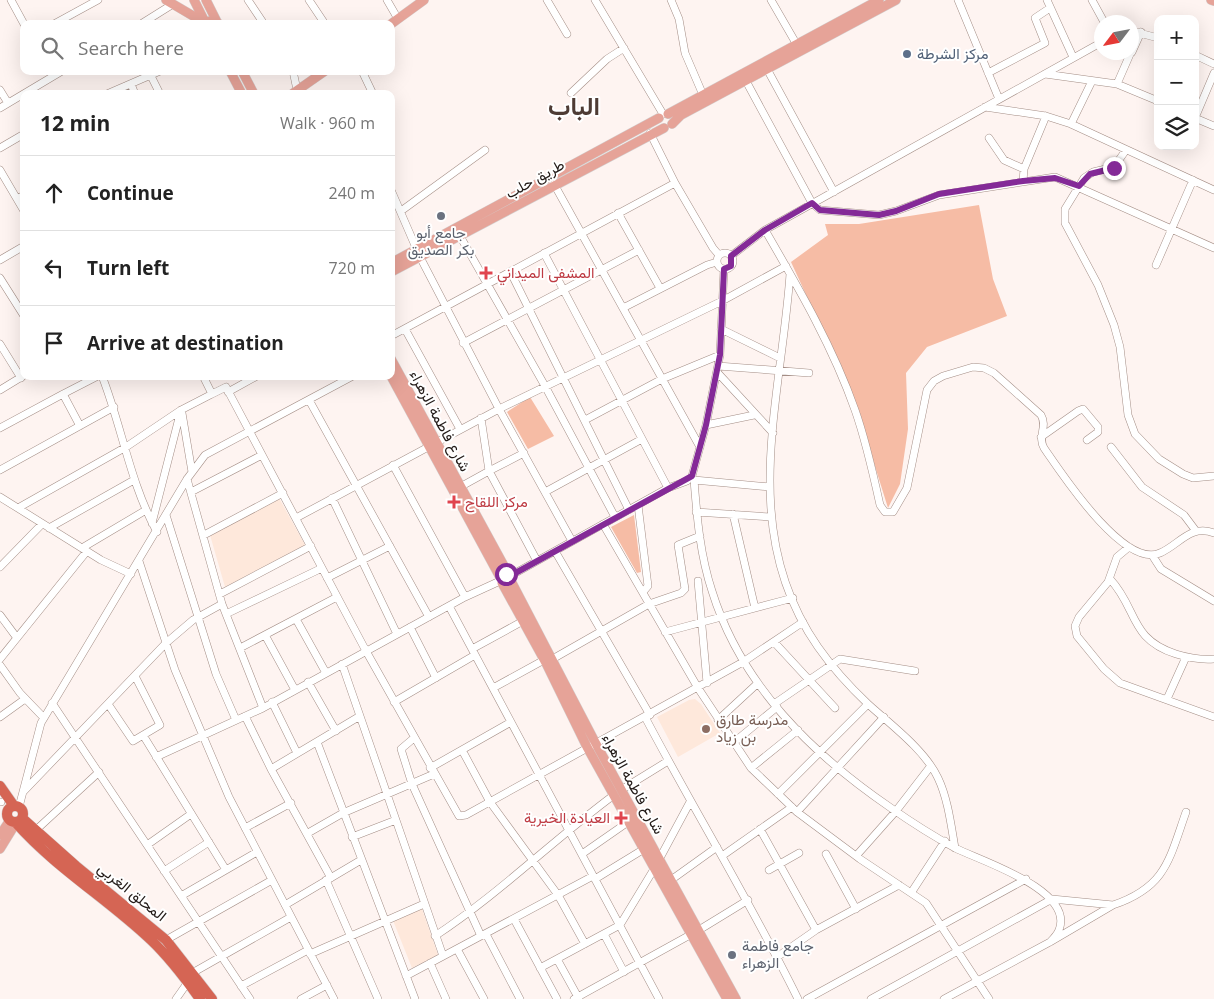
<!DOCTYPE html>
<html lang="en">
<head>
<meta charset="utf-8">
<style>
  :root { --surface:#fff; --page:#f2f2f2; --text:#222; --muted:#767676; --line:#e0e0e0 }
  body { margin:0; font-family:"Open Sans",Vazirmatn,sans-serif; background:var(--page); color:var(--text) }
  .controls { position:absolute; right:15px; top:15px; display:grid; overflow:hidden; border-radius:10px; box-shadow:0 5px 20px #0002 }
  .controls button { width:45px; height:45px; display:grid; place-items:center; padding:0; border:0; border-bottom:1px solid var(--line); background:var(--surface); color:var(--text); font:25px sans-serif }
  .compass { position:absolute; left:1094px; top:15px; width:45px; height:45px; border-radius:50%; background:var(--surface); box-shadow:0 5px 20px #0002; rotate:238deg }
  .stop { position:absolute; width:15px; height:15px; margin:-11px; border:4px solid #842a97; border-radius:50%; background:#fff }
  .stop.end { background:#842a97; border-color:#fff; box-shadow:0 1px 5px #0008 }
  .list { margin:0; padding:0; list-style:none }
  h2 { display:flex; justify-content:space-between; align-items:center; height:65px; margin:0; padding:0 20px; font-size:21px }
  h2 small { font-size:16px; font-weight:400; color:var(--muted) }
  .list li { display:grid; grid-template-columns:32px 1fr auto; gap:15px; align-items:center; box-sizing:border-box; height:75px; padding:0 20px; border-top:1px solid var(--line) }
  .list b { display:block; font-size:19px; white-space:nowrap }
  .list em { font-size:16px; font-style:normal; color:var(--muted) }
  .icon { flex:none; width:28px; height:28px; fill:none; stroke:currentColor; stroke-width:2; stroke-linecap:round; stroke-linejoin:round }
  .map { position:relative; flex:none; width:1214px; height:999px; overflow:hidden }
  .search { position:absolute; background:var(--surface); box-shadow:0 5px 20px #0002; left:20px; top:20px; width:375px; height:55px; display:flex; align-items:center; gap:12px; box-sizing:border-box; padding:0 18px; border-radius:10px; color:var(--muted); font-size:19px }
  .panel { position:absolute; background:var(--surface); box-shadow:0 5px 20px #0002; left:20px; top:90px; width:375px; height:290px; border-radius:10px }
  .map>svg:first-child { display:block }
  .education { fill:#fee8db }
  .green { fill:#f6bca5 }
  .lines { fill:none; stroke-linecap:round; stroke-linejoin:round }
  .minor-casing { stroke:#a48e86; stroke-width:8 }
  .major-casing { stroke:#d3d1d1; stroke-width:10 }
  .highway-casing { stroke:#d3d1d1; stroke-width:11 }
  .minor { stroke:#fff; stroke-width:7 }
  .major { stroke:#e6a398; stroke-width:9 }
  .highway { stroke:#d56554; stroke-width:10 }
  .route { stroke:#842a97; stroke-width:6 }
  .service-dot { fill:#5c6f8a; stroke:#fff; stroke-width:2 }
  .worship-dot { fill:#6b7280; stroke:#fff; stroke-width:2 }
  .health-dot { fill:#e0444e; stroke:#fff; stroke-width:2 }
  .education-dot { fill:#8d6e63; stroke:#fff; stroke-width:2 }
  .labels { text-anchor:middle; stroke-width:4; stroke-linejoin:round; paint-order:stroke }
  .service-label { font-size:15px; fill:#4e5e75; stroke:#fff; text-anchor:start }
  .street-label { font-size:15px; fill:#221a17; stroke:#fff }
  .worship-label { font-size:15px; fill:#5b616d; stroke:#fff }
  .health-label { font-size:15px; fill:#be3a42; stroke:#fff; text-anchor:start }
  .education-label { font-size:15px; fill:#785e54; stroke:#fff; text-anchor:start }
  .town-label { font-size:25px; font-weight:bold; fill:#4e3c35; stroke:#fff }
</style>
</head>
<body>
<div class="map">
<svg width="1214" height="999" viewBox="0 0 1214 999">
  <rect width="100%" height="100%" fill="#fef4f1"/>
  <!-- education -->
  <path class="education" d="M279 498 305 545 225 587 210 535Z
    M695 699 701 704 720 733 678 757 657 717 689 700Z
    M421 906 438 955 412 968 392 918Z"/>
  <!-- green -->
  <path class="green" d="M979 205 993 279 1007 316 927 347 906 373 908 429 900 484 888 508 854 399 791 262 828 235 825 224H859Z
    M530 397 554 436 528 449 507 412Z
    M634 515 641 572 637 573 611 527Z"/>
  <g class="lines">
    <!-- minor casing -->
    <g class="minor-casing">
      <path id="minor" d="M11 0 24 24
        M248 0 264 24
        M309 0 325 24
        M387 0 398 19
        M547 0 567 34
        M595 0 663 114
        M671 0 679 19 685 53 703 95
        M771 0 797 45
        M958 0 999 99
        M1047 0 1073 57
        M1092 0 1104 22
        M54 24 98 0
        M141 24 173 4
        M1132 31 1158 38
        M1132 52 1141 32
        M1195 55 1214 64
        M767 69 834 192
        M293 71 297 90
        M362 71 373 94
        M988 73 1045 43 1035 18 1050 8
        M1045 74 1117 84 1158 101
        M151 76 160 94
        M746 81 812 203 820 210 879 215 896 211 939 195 1055 177 1214 248
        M131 84 135 94
        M1117 84 1131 52
        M0 90 8 103
        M571 93 607 59 624 48
        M107 94 160 71
        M985 107 1046 116 1071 124 1214 190
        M0 108 62 71
        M1195 118 1214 73
        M1195 118 1214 126
        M1071 124 1092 81
        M650 133 675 183 713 248 719 255
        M989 138 1004 160 1024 169
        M0 148 24 134
        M1126 150 1114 167 1093 172 1084 178 1065 209V223L1098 285 1114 325 1120 347 1128 415 1135 434 1159 459 1183 474 1193 478 1214 476
        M0 170 24 211
        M1023 181 1024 169 1046 116
        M554 184 700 447
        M391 190 417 250
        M17 199 24 195
        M401 211 485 150
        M618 213 660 288
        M765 230C798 287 833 347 855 410 866 441 873 473 880 505L885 512H893L907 488 927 390 934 381 943 376 973 367 984 368 994 373 1041 415C1048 427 1037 436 1044 448 1062 474 1124 569 1160 553 1179 545 1190 524 1214 533
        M460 236 545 386 615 517
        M544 253 668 488
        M717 261a8 8 0 1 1 16 0a8 8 0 1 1-16 0Z
        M731 256 765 230 1102 42
        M420 257 499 409 572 541
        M0 260 24 246
        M1156 265 1193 180
        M510 271 629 510
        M790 274C781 402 737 531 818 647 832 667 850 687 868 704 890 724 925 750 938 778 948 799 951 825 955 848
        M0 278 24 316
        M623 308 707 265 717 262
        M405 329 460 429
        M721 329 780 358
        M391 336 675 183
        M463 343 639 250
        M0 344 21 378
        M718 366 809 373
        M717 372 773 433
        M102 376C122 427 130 483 157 532
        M203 376 212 394 226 387 366 651 459 816 466 815 743 662 803 622
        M0 390 23 376
        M228 392 257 376
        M63 394 98 376
        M309 400 429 617
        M182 413 192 472
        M481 418 489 471 524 453
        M585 420 662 379 720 355
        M706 425 754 415
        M0 428 63 394 80 426
        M1041 437 1078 411 1083 409 1098 427V432L1087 440
        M1111 447 1142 487 1184 515 1196 531
        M393 465 465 597
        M0 470 114 407
        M692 476 706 425 720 355 724 269
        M187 479 222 604 263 708
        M694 480C697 517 700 555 712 591 741 685 812 754 891 808 911 822 933 836 955 848 981 861 1075 890 1059 930 1057 935 1053 939 1050 942
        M694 480 770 487
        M460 487 489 471 537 561
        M191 492 262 455
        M545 492 642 439
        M0 497 101 560 131 574
        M332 498 397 634
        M638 505 648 586 643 592
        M18 508 126 447 181 410 212 394
        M696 512 770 517
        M733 514 755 608
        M166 515 216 674 236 720
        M296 518 499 409 722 301 786 266
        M152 523 181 410
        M603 524 698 688 751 768 797 812 860 859 926 903 989 999
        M49 528 134 480
        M204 535 283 493
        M1129 547 1117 557 1108 582 1079 617 1075 626 1077 636 1104 669 1120 683 1214 717
        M82 548 146 510
        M555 551 650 715
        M1152 555 1161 569 1214 601
        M139 561 175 670 229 797 334 999
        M0 567 42 524
        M510 576 668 488 687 481
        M327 578 390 546
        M1110 579C1138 609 1129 639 1176 654 1189 658 1201 660 1214 659
        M698 581 707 683
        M220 594 311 546
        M449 606 659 999
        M226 614 322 568
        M0 615 17 638
        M296 619 326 673
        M410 627 436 678
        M665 632 793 598
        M265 635 295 690
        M774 642 835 708
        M240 648 337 597
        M472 649 523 621
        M0 659 87 551
        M549 661 649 604 681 593 685 589 678 545 700 536
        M342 664 443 956
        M0 665 20 693 44 718
        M308 682 336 731
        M493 688 544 660
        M1167 699 1186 657
        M272 702 297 753
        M394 702 475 655
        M52 703 250 999
        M108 704 133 741 160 725 135 676
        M774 704 840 659 915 671
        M245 716 271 769 331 878
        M0 717 25 699
        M645 717C695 812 751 903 798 999
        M718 720 758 683
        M143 735 226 870
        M414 738 401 749 412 784 481 936
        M317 742 415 999
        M733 743 777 707
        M462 750 490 802 558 895 585 944
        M156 757 263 708 465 597 500 581
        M430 768 511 722
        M751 768 798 730
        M271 769 360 716
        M621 790 668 761
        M23 792 166 643 193 620 222 604
        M778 794 868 704
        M0 802H1
        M19 807 41 723 187 479 205 455 353 376
        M797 812 884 717
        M245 828 291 803
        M760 829 816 930
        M36 830 99 772
        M308 833 343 813 434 774
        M352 837 396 820
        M147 845 191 814
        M582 854 628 822
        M826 854 856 909
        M722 856 792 807
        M856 856 896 811 930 767
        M769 870 799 853
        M164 871 209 842
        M595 879 644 849
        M326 880 378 999
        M671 880 717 847
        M911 893 945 841
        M181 896 257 852
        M285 905 361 860
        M1113 905C1166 887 1169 860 1186 812
        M514 919 557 999
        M486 934 520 999
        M604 934 624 972
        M435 936C499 894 553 840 614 795
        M166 940 272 880
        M457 949 484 999
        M310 954 424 904
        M777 957 816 930 899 885
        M557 959 579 999
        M430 963 446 999
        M540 968 620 925 654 869 690 802
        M194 972 291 917
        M406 976 593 876
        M241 986 308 950
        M176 999 188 982
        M301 999 327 985
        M574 999 699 930 748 900
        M807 999 1026 879
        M871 999 1052 899 1113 905 1050 942 944 999"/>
    </g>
    <!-- major casing -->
    <g class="major-casing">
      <path id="major" d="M166 0 200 20 218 23
        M194 0 205 22
        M206 0 218 24
        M1211 0 1214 1
        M391 24 424 0
        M230 71 242 94
        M242 71 254 94
        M292 94 325 71
        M668 114 879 0
        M672 124 681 115 896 0
        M391 263 659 118
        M391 272 664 128
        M391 359 509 575
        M391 376 500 577
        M510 579 595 742 736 999
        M502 583 546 663 587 747 727 999
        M0 835 10 820
        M0 849 16 823"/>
    </g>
    <!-- highway casing -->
    <g class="highway-casing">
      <path id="highway" d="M0 786 14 806
        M7 814a8 8 0 1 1 16 0a8 8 0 1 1-16 0Z
        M22 818 76 866 166 940 212 999
        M16 823C57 869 108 899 151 940 170 958 185 978 200 999"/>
    </g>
    <!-- minor -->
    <use href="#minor" class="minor"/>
    <!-- major -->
    <use href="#major" class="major"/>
    <!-- highway -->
    <use href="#highway" class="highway"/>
  </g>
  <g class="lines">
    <!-- route -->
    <path class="route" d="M506 574 510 576 692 476 706 425 720 355 724 269 731 266V256L765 230 812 203 820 210 879 215 896 211 939 194 1023 181 1055 178 1079 186 1090 174 1114 168"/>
  </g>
  <!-- markers -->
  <circle class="service-dot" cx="907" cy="54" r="5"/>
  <g class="worship-dot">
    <circle cx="441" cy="216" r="5"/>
    <circle cx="732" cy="955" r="5"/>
  </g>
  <g class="health-dot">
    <path d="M483.5 265.5h5v5h5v5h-5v5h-5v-5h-5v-5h5z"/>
    <path d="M451.5 494.5h5v5h5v5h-5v5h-5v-5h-5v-5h5z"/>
    <path d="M618.5 810.5h5v5h5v5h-5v5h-5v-5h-5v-5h5z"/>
  </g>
  <circle class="education-dot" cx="706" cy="729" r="5"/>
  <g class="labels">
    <!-- service labels -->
    <g class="service-label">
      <text x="917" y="59">مركز الشرطة</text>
    </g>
    <!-- street labels -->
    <g class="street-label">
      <text transform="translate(535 179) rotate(-29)" y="5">طريق حلب</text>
      <text transform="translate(440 421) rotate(62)" y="5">شارع فاطمة الزهراء</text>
      <text transform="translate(633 784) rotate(61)" y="5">شارع فاطمة الزهراء</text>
      <text transform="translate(132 892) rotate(39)" y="5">المحلق الغربي</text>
    </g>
    <!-- worship labels -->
    <g class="worship-label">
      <text x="441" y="238">جامع أبو<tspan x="441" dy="17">بكر الصديق</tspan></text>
      <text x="742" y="951" text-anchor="start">جامع فاطمة<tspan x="742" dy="17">الزهراء</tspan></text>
    </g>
    <!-- health labels -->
    <g class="health-label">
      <text x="497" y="278">المشفى الميداني</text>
      <text x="465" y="507">مركز اللقاح</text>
      <text x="610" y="823" text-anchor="end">العيادة الخيرية</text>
    </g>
    <!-- education labels -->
    <g class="education-label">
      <text x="716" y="725">مدرسة طارق<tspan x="716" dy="17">بن زياد</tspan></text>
    </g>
    <!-- town labels -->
    <g class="town-label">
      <text x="574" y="115">الباب</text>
    </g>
  </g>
</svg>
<div class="controls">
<button>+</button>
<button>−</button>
<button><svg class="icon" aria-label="layers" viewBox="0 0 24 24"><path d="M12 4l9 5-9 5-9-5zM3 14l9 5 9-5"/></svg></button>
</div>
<svg class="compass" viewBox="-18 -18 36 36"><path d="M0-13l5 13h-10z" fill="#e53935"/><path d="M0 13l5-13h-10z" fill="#767676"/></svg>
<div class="stop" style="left:506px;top:574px"></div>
<div class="stop end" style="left:1114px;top:168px"></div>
<div class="search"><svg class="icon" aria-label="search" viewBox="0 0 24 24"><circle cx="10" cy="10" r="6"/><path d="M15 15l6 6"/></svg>Search here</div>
<section class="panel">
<h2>12 min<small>Walk · 960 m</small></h2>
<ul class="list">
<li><svg class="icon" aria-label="ahead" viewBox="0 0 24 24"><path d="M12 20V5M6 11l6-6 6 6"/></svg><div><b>Continue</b></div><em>240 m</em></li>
<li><svg class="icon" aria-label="left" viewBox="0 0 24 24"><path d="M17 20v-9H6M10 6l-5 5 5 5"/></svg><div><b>Turn left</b></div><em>720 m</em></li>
<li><svg class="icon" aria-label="arrive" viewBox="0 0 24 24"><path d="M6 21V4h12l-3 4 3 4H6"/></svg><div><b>Arrive at destination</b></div></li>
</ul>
</section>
</div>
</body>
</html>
